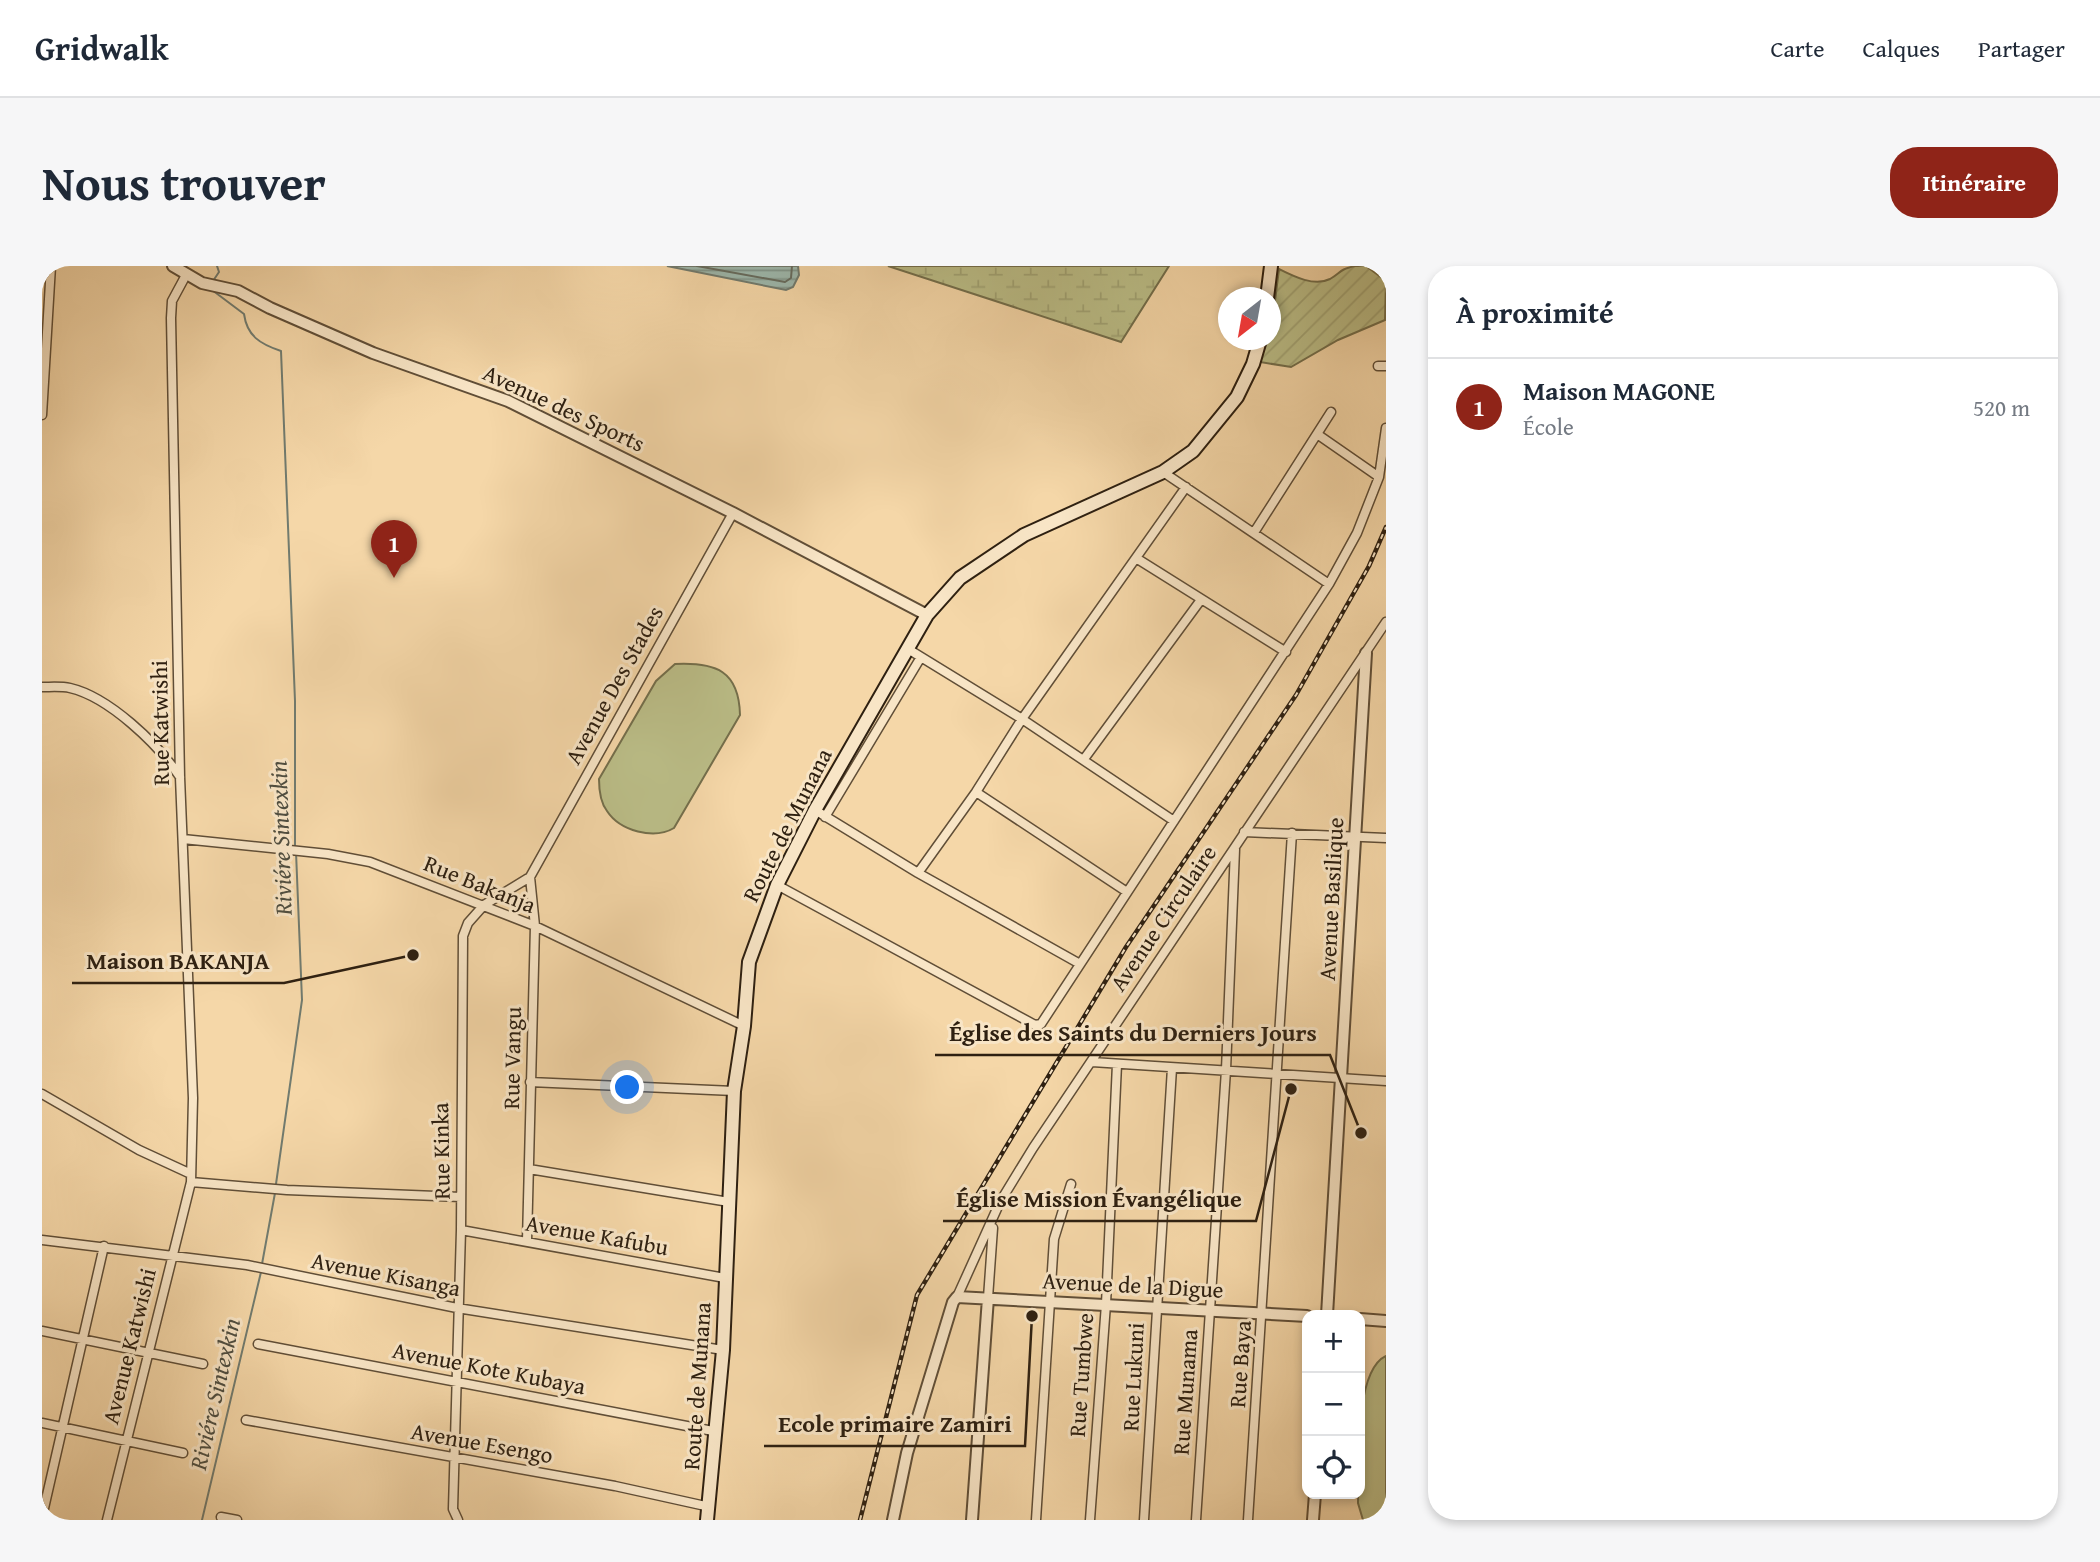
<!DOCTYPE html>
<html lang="fr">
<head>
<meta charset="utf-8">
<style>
  :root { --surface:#fff; --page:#f6f6f7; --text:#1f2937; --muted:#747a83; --line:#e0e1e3; --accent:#8f2418 }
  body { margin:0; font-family:"Gentium Book Plus",serif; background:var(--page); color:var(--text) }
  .controls { position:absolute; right:21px; bottom:21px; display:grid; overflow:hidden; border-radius:14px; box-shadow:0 4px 10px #0003 }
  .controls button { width:63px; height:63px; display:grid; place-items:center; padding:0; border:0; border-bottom:2px solid var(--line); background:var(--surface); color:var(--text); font:35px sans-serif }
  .compass { position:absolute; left:1176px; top:21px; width:63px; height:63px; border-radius:50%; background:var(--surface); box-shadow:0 4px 10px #0003; rotate:211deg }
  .you { position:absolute; left:586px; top:822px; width:24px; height:24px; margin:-18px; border:5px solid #fff; border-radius:50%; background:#1a73e8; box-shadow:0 0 0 10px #1a73e833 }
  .badge { display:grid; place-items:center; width:46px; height:46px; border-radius:50%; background:var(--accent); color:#fff; font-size:23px; font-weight:700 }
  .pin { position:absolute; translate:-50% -58px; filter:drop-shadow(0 2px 4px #0008) }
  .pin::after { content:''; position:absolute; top:37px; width:24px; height:21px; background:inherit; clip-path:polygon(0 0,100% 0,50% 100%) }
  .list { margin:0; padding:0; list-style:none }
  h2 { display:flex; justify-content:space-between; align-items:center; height:91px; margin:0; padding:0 28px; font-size:30px }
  h2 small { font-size:23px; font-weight:400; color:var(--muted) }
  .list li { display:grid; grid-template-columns:46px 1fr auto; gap:21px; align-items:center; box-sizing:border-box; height:98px; padding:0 28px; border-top:2px solid var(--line) }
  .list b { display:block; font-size:26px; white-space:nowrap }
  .list p { margin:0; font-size:23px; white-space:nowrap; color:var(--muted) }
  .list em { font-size:23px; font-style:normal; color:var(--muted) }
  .icon { flex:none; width:38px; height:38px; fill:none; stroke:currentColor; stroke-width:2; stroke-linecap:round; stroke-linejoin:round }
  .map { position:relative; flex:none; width:1344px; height:1254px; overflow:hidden; border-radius:28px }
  header { display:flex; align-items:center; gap:42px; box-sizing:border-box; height:98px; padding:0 35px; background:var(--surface); border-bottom:2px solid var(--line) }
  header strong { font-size:33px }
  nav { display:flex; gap:38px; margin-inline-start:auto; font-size:24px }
  .intro { display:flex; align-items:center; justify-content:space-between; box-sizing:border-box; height:168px; padding:0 42px }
  h1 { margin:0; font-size:49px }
  .button { padding:18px 32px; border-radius:28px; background:var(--accent); color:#fff; font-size:24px; font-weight:700 }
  main { display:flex; gap:42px; padding:0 42px }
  aside { flex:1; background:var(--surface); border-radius:28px; box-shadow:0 4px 10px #0003 }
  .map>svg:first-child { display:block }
  .wetland { fill:url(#wetland-marsh); stroke:#746f4c; stroke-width:2 }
  .garden { fill:url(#garden-furrows); stroke:#746f4c; stroke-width:2 }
  .pitch { fill:#bbbe88; stroke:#746f4c; stroke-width:2 }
  .water { fill:url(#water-rules); stroke:#717b6f; stroke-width:2 }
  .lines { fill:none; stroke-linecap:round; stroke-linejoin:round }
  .shore { stroke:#666c5f; stroke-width:2 }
  .stream { stroke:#717b6f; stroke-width:2 }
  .minor-casing { stroke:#604e37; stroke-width:11 }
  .tertiary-casing { stroke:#604e37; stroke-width:14 }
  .secondary-casing { stroke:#2e2011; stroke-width:16 }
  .minor { stroke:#f8e5c6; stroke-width:8 }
  .tertiary { stroke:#f8e5c6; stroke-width:10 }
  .secondary { stroke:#f8e5c6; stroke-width:12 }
  .rail-casing { stroke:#2e2011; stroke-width:4.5 }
  .rail { stroke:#f8e5c6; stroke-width:2; stroke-dasharray:5; stroke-linecap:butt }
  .labels { text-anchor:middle; stroke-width:6; stroke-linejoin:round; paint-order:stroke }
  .street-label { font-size:23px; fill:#2e2011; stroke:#f8e5c6 }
  .water-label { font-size:24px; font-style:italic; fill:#4f4e40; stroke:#f8e5c6 }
  .leader { fill:none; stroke:#2e2011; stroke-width:2.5 }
  .callout-dot { fill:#2e2011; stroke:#f8e5c6; stroke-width:2.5 }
  .callout-label { font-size:24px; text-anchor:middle; font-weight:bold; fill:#2e2011; stroke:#f8e5c6; stroke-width:6; stroke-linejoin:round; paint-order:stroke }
</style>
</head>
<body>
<header>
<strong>Gridwalk</strong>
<nav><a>Carte</a><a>Calques</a><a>Partager</a></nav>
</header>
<div class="intro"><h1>Nous trouver</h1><a class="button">Itinéraire</a></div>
<main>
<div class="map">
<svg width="1344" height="1254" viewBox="0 0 1344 1254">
  <defs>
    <pattern id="wetland-marsh" width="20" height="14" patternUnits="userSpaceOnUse" patternTransform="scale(1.75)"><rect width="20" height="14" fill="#bbbe88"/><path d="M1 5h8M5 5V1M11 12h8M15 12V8" fill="none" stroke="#a1a374"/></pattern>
    <pattern id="garden-furrows" width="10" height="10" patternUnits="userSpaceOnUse" patternTransform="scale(1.75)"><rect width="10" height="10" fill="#bbbe88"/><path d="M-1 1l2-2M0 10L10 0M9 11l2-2" fill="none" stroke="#a1a374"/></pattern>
    <pattern id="water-rules" width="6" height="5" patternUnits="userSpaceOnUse" patternTransform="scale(1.75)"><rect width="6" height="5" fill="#9db8ad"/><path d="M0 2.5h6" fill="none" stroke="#80958b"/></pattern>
  </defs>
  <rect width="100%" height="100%" fill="#f5d7a8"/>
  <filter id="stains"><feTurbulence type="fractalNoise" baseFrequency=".00286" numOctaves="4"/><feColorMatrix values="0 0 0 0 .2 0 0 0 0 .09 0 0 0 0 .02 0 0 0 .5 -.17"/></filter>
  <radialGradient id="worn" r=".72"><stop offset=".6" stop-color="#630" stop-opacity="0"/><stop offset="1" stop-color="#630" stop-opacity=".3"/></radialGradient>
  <!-- wetland -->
  <path class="wetland" d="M846 0H1127L1079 76Z"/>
  <!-- garden -->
  <path class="garden" d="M1313 0H1324L1344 15 1343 54 1296 74 1249 101 1218 96 1224 74H1228L1237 3C1251 10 1272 21 1288 13 1300 6 1296 4 1313 0Z"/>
  <!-- pitch -->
  <path class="pitch" d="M633 398C674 396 697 405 698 449L632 562C612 574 578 565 565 545 558 536 557 524 557 513L614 415Z
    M1344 1090V1254H1321L1316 1237C1317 1206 1311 1105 1344 1090Z"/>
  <!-- water -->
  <path class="water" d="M625 0H756L757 9 751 21 744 24Z"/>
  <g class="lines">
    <!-- shore -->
    <path class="shore" d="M655 0 743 16 749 12 750 0"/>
    <!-- stream -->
    <path class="stream" d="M171 15 177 6 175 0
      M170 24 202 48C205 70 218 78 239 85L253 435V581
      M234 918 260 734 254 586
      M220 998 233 927
      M160 1254 219 1006"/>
    <!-- minor casing -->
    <g class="minor-casing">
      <path id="minor" d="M1336 100H1344
        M0 149 9 0
        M1121 206 1287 318
        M1337 211 1344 162
        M1213 265 1289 146
        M1094 292 1244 386
        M866 383 980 453 1132 555
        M0 421C9 421 19 420 28 422 67 431 116 478 138 511
        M1042 493 1158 335
        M934 526 1085 626
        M773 544 876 607 1038 698
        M783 551 879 391
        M1202 566 1344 572
        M141 573 286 588 328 596 493 660 702 760
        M876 607 934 526 980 453 1144 221
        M735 619 993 759 999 758 1287 318 1315 267 1337 211 1275 168
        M1050 796 1344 815
        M488 816 692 825
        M0 828 97 884 149 908
        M487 903 687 936
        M149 916 245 924 419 931
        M419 964 683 1012
        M0 974 205 999 415 1042 681 1084
        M485 975 493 660 488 611
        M915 1031 958 936 991 882 1344 356
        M946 1032 951 962
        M0 1065 161 1098
        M216 1078 671 1165
        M204 1154 573 1220 668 1241
        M0 1157 141 1187
        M0 1251 62 980
        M179 1251 195 1254
        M65 1254 149 916 151 832 138 511 129 52 130 35 144 9
        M416 1254 411 1243 419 964 421 670 426 657 442 639 488 611 691 247
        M994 1254 1012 973 1029 918
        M1048 1254 1064 1038 1075 798
        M1102 1254 1130 802
        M1154 1254 1184 804 1193 583
        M1206 1254 1250 567"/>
    </g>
    <!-- tertiary casing -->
    <g class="tertiary-casing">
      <path id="tertiary" d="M131 0 160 17 196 25 228 42 331 87 466 135 691 247 885 349
        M1285 1049 1324 387
        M1318 1053 1344 1055
        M851 1254 865 1187 911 1036 915 1031 1265 1050
        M930 1254 946 1032
        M1271 1254 1273 1228"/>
    </g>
    <!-- secondary casing -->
    <g class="secondary-casing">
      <path id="secondary" d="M1225 32 1229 0
        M665 1254 681 1084 692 825 702 760 707 696 735 619 773 544 885 349 918 312 982 269 1121 206 1151 185 1195 131 1211 98 1218 74"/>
    </g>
    <!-- minor -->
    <use href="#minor" class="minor"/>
    <!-- tertiary -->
    <use href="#tertiary" class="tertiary"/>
    <!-- secondary -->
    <use href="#secondary" class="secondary"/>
    <!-- rail casing -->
    <g class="rail-casing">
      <path id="rail" d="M818 1254 875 1029 1084 681 1254 429 1327 300 1344 261"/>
    </g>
    <!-- rail -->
    <use href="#rail" class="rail"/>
  </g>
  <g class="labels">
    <!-- street labels -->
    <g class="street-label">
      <text transform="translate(522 142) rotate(25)" y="8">Avenue des Sports</text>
      <text transform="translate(572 419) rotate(-61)" y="8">Avenue Des Stades</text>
      <text transform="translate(118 457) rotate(-91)" y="8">Rue Katwishi</text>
      <text transform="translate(745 559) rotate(-63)" y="8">Route de Munana</text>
      <text transform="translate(438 618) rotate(22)" y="8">Rue Bakanja</text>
      <text transform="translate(1289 633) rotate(-87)" y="8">Avenue Basilique</text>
      <text transform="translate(1121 652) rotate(-56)" y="8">Avenue Circulaire</text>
      <text transform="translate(470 792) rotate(-89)" y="8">Rue Vangu</text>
      <text transform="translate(399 885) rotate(-91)" y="8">Rue Kinka</text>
      <text transform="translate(555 969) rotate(10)" y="8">Avenue Kafubu</text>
      <text transform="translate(344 1008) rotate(11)" y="8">Avenue Kisanga</text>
      <text transform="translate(1091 1019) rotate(3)" y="8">Avenue de la Digue</text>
      <text transform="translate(87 1080) rotate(-76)" y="8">Avenue Katwishi</text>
      <text transform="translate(1198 1098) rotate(-86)" y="8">Rue Baya</text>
      <text transform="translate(447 1102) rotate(11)" y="8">Avenue Kote Kubaya</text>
      <text transform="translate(1039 1109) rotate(-86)" y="8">Rue Tumbwe</text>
      <text transform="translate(1091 1111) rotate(-87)" y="8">Rue Lukuni</text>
      <text transform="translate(655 1120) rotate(-86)" y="8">Route de Munana</text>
      <text transform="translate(1143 1126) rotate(-86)" y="8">Rue Munama</text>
      <text transform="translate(440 1177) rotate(10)" y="8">Avenue Esengo</text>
    </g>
    <!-- water labels -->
    <g class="water-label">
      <text transform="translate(239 572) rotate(-92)" y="8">Riviére Sintexkin</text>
      <text transform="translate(173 1128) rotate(-77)" y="8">Riviére Sintexkin</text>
    </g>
  </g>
  <!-- callouts -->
  <path class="leader" d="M371 689L242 717H30M1319 867L1288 789H893M1249 823L1214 955H901M990 1050L983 1180H722"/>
  <g class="callout-dot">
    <circle cx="371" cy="689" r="7"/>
    <circle cx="1319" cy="867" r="7"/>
    <circle cx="1249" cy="823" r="7"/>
    <circle cx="990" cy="1050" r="7"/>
  </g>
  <g class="callout-label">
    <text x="136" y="703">Maison BAKANJA</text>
    <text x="1091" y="775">Église des Saints du Derniers Jours</text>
    <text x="1057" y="941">Église Mission Évangélique</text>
    <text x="853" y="1166">Ecole primaire Zamiri</text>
  </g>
  <rect width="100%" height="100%" filter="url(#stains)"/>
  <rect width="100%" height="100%" fill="url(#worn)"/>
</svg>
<div class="controls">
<button>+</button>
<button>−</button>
<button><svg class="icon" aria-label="locate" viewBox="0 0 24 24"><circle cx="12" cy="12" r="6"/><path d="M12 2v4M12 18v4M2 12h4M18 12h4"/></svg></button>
</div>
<svg class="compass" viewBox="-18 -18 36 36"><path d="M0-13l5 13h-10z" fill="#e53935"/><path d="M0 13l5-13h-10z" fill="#747a83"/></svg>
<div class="you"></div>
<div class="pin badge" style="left:352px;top:312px">1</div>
</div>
<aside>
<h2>À proximité<small></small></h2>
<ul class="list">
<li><span class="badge">1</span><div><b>Maison MAGONE</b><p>École</p></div><em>520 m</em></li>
</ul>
</aside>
</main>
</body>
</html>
